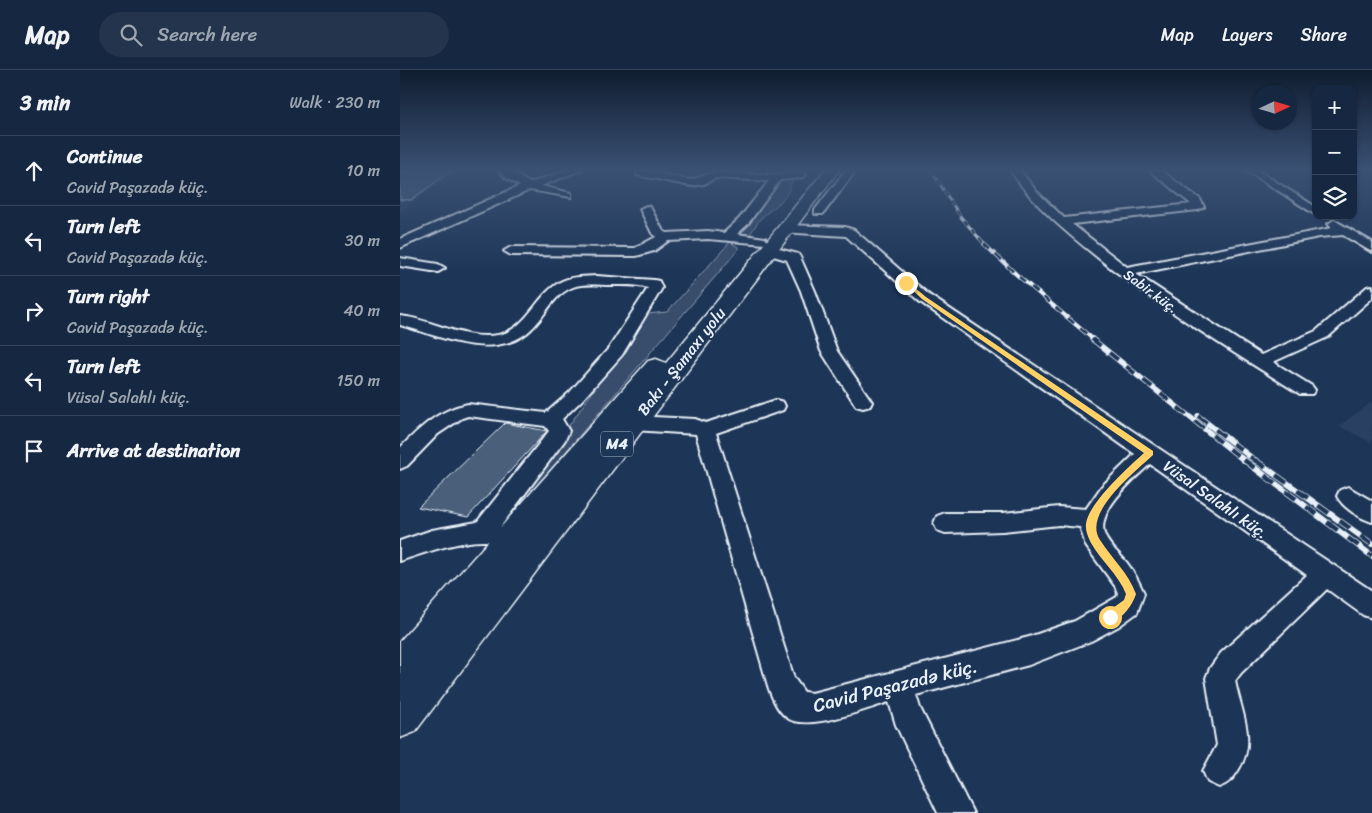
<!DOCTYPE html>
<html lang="en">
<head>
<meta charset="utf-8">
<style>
  :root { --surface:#162841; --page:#23344c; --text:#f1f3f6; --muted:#9ea6b1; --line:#35445a }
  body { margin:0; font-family:Sriracha,sans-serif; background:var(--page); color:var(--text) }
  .controls { position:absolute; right:15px; top:15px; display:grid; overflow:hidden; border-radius:10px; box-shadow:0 1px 4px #0004 }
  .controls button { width:45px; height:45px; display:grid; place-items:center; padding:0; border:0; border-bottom:1px solid var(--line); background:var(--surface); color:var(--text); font:25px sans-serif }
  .compass { position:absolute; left:852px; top:15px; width:45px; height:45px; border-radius:50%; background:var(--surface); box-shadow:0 1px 4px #0004; rotate:86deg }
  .stop { position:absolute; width:15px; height:15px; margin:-11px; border:4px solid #ffd166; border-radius:50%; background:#fff }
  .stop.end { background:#ffd166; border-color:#fff; box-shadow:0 1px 5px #0008 }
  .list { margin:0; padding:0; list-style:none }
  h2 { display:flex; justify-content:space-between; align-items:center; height:65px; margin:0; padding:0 20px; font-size:21px }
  h2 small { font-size:16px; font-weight:400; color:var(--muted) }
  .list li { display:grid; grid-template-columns:32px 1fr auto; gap:15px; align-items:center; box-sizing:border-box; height:70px; padding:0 20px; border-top:1px solid var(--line) }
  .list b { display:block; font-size:19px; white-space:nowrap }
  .list p { margin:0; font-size:16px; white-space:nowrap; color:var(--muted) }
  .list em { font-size:16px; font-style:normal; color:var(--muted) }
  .icon { flex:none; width:28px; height:28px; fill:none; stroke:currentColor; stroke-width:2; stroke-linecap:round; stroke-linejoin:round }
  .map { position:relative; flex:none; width:972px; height:743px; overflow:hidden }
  header { display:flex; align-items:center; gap:30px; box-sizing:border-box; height:70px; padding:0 25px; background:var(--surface); border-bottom:1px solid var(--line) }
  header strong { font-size:24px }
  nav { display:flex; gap:28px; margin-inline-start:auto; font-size:18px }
  .search { width:350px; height:45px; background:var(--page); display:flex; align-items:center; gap:12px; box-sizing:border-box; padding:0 18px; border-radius:28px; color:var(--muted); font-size:19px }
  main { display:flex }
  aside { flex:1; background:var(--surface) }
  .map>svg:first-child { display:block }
  .built { fill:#2a4162 }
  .green { fill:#374d6c; stroke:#909fb2 }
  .building { fill:#495e7a; stroke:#e8f1f8 }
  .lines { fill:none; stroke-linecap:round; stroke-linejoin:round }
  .minor-casing { stroke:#e8f1f8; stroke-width:4 }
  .highway-casing { stroke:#e8f1f8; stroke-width:3 }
  .minor { fill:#1d3557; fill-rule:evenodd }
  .highway { fill:#1d3557; fill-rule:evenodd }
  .rail-far3-casing { stroke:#e8f1f8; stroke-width:3 }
  .rail-far2-casing { stroke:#e8f1f8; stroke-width:4 }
  .rail-far1-casing { stroke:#e8f1f8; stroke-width:5.5 }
  .rail-casing { stroke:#e8f1f8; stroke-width:6 }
  .rail-far3 { stroke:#1d3557; stroke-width:2; stroke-dasharray:6; stroke-linecap:butt }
  .rail-far2 { stroke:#1d3557; stroke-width:2.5; stroke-dasharray:8; stroke-linecap:butt }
  .rail-far1 { stroke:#1d3557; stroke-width:4; stroke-dasharray:11; stroke-linecap:butt }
  .rail { stroke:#1d3557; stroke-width:4.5; stroke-dasharray:13; stroke-linecap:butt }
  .route { fill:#ffd166 }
  .labels { text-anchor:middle; stroke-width:4; stroke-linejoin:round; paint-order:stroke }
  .far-street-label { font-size:14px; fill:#e8f1f8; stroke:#1d3557 }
  .shield { fill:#1d3557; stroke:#abb9c8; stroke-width:1 }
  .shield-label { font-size:15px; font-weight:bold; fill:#e8f1f8 }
  .street-label { font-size:16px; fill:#e8f1f8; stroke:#1d3557 }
  .near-street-label { font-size:19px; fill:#e8f1f8; stroke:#1d3557 }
</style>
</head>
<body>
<header>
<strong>Map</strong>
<div class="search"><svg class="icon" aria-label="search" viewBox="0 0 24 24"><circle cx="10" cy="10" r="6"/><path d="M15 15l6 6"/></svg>Search here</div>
<nav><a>Map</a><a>Layers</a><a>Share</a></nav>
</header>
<main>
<aside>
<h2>3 min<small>Walk · 230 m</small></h2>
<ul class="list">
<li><svg class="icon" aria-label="ahead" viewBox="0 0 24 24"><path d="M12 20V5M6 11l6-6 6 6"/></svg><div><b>Continue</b><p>Cavid Paşazadə küç.</p></div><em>10 m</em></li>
<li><svg class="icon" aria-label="left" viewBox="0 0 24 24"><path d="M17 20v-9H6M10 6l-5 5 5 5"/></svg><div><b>Turn left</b><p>Cavid Paşazadə küç.</p></div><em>30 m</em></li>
<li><svg class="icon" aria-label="right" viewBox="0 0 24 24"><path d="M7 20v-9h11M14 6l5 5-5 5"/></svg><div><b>Turn right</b><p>Cavid Paşazadə küç.</p></div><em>40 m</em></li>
<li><svg class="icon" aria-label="left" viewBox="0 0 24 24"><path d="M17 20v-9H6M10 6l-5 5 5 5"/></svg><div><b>Turn left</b><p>Vüsal Salahlı küç.</p></div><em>150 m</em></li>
<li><svg class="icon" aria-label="arrive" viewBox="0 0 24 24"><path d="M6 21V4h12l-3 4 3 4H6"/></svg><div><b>Arrive at destination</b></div></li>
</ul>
</aside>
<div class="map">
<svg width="972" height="743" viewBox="0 0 972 743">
  <rect width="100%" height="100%" fill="#1d3557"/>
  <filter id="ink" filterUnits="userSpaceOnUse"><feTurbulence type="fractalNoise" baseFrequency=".02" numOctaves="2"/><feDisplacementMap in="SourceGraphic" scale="10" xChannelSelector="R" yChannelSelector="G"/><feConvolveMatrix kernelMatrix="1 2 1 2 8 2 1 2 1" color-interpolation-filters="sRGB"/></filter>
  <g filter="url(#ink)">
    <!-- built -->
    <path class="built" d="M42 100H58L0 142V101Z
      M972 332V373L939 356Z"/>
    <!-- green -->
    <path class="green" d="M392 108C390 129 375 135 361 148 357 153 353 159 350 165L338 164 378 109Z
      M330 172 338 177V180L133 420 126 417 247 244 267 242Z"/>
    <!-- building -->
    <path class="building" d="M51 101 11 130H0V102Z
      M105 353 147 361 68 447 18 437Z"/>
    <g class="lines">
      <!-- minor casing -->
      <g class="minor-casing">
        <path id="minor" d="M98 100H108L130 113 168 100H181L141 116 171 123V127L130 120 0 178V169L120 116 106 108Z
          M241 100 291 110 314 102 366 105 401 102 406 105 401 108 380 110 347 155 337 164 365 168 367 171 365 174 308 169 268 171 254 181 236 186 111 185 104 181 111 177 235 178 256 167 252 163 240 139 246 136 250 137 263 161 267 163 308 161 324 163 339 149 369 111 316 108 304 114 291 116 237 105V101Z
          M446 100H456L423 144H415V140Z
          M610 100H620L636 121 664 148 791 134 749 100H760L800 129 804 137 798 140 672 154 727 197 932 158 928 154 934 150 972 172V182L943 165 919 167 736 204 861 285 916 261 967 217 972 216V228L928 267 873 292 912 316 915 320 912 324H900C834 283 768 242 707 195 671 166 636 139 610 100Z
          M846 100H857L916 137V145Z
          M385 155 445 157 454 160 529 225 972 521V548L963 545 927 519 841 603 835 611C841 642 857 670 839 699 833 709 829 713 819 717L808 712 803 701 817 675 806 608 810 598 821 583 907 505 750 394C735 408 694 442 705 466 709 476 720 484 727 493 734 502 739 512 744 523L737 543 719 556 691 571 629 595 516 625 520 638 573 743H538L496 655 489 632C466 639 405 663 386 647 377 640 371 625 368 616L296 364 233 360 226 358 223 353 226 348 233 346 295 349 306 353 376 330 383 332 385 336 383 340 316 363 394 608 404 622 412 623 629 567 675 551 717 527 718 523 715 516 686 476 680 457 659 455 603 461 545 463 537 460 534 453 537 446 545 443H603L659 437 686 439 702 416 735 384 519 231 446 166 381 162 379 159Z
          M368 176 398 184 400 187 415 221 437 281 472 332 470 336 463 338 456 336 421 281 401 221 387 190 363 183 362 180 363 177Z
          M0 188 38 194 45 198 38 202 0 196Z
          M196 206 254 210 259 211 262 218 222 285 182 330 162 349 169 361 165 370 101 456 105 458 109 465 105 472C96 475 92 471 83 471 57 471 24 483 0 491V471L32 460 77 452 149 361 145 356 68 346 62 348 38 364 7 396 0 399V378C21 357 38 340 68 334L146 343 170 322 209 278 248 218C237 214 222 215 210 215 199 215 183 213 173 217 142 229 144 269 96 275 64 279 30 263 0 255V246C32 249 64 271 98 265 128 259 136 224 162 211 172 206 185 207 196 206Z
          M948 417 972 431V452C960 448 943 438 937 426L940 420Z"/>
      </g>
      <!-- highway casing -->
      <g class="highway-casing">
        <path id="highway" d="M425 100H439L15 662 0 668V571L248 291 256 289 266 293Z"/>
      </g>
      <!-- minor -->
      <use href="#minor" class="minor"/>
      <!-- highway -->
      <use href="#highway" class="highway"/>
      <!-- rail-far3 casing -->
      <g class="rail-far3-casing">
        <path id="rail-far3" d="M531 100 560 146 585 175"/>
      </g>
      <!-- rail-far2 casing -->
      <g class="rail-far2-casing">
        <path id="rail-far2" d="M584 174 617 205 694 270"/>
      </g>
      <!-- rail-far1 casing -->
      <g class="rail-far1-casing">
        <path id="rail-far1" d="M692 269 846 392
          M798 346 857 392"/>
      </g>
      <!-- rail casing -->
      <g class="rail-casing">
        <path id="rail" d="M844 390 972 486
          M855 390 972 474"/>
      </g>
      <!-- rail-far3 -->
      <use href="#rail-far3" class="rail-far3"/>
      <!-- rail-far2 -->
      <use href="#rail-far2" class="rail-far2"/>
      <!-- rail-far1 -->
      <use href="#rail-far1" class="rail-far1"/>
      <!-- rail -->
      <use href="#rail" class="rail"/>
    </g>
  </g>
  <!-- sky -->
  <linearGradient id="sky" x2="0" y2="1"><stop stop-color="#101d30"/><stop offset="0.49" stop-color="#3a5174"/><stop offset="1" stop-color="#3a5174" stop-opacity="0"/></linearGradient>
  <rect width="972" height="204" fill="url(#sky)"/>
  <!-- route -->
  <path class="route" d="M504 212H508L526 227 753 381V385C735 402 682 443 700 470 712 489 728 502 736 524 733 534 720 555 706 550V543L724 530 726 524C718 504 701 491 691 473 689 469 686 462 686 458 683 437 730 396 744 383L522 229Z"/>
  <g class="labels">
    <!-- far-street labels -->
    <g class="far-street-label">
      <text transform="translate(751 221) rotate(36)" y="5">Sabir küç.</text>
    </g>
    <!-- shield labels -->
    <rect class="shield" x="201" y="361.5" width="32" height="25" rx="4"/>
    <g class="shield-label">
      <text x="217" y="379">M4</text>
    </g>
    <!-- street labels -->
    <g class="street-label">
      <text transform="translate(281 291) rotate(-52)" y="6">Bakı - Şamaxı yolu</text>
      <text transform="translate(816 429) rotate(35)" y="6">Vüsal Salahlı küç.</text>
    </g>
    <!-- near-street labels -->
    <g class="near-street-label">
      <text transform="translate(495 615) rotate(-14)" y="7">Cavid Paşazadə küç.</text>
    </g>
  </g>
</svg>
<div class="controls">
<button>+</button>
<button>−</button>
<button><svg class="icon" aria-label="layers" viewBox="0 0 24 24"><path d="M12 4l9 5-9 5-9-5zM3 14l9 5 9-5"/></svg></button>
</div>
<svg class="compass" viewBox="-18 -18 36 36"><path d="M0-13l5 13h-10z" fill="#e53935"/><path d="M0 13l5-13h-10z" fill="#9ea6b1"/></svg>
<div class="stop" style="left:710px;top:547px"></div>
<div class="stop end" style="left:506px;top:213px"></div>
</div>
</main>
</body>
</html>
